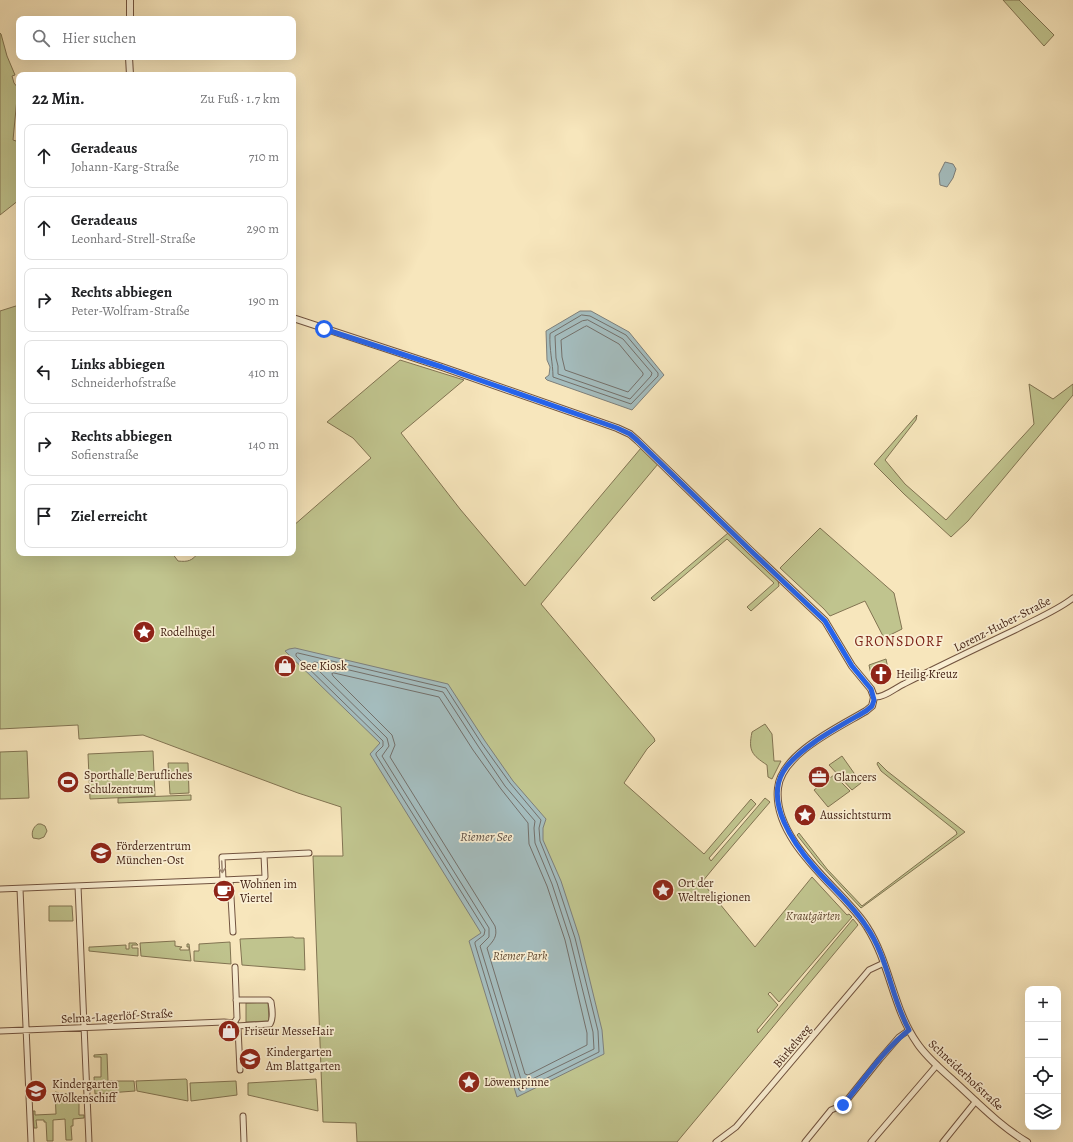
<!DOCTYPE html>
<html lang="de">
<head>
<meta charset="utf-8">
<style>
  :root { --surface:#fff; --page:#f6f6f6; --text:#202124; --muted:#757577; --line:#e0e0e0 }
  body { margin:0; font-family:Alegreya,serif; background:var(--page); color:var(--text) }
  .controls { position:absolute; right:12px; bottom:12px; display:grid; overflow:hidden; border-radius:8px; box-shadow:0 4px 16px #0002 }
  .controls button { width:36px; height:36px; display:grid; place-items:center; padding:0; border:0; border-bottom:1px solid var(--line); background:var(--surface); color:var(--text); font:20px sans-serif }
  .stop { position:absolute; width:12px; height:12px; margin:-9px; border:3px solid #2563eb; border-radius:50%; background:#fff }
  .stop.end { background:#2563eb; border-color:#fff; box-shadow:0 1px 4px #0008 }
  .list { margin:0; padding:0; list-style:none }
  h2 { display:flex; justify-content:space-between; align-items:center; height:52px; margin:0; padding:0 16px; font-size:17px }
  h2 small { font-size:13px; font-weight:400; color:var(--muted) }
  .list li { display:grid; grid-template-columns:26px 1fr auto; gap:12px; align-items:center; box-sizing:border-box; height:64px; margin:0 8px 8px; padding:0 8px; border:1px solid var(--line); border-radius:8px }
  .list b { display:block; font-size:15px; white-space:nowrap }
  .list p { margin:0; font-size:13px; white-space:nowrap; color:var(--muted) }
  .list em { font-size:13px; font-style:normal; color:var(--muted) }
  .icon { flex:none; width:22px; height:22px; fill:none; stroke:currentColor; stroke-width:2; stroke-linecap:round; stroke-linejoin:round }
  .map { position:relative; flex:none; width:1073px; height:1142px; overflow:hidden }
  .search { position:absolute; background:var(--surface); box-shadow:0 4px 16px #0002; left:16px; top:16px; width:280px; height:44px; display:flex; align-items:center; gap:10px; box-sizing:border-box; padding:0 14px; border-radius:8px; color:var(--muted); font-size:15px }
  .panel { position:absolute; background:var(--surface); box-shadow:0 4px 16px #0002; left:16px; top:72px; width:280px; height:484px; border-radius:8px }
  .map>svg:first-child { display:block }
  .green { fill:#c0c48e; stroke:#827452 }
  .water { fill:#a4bcbd; stroke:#7e7f7a }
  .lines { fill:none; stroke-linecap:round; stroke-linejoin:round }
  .shore { stroke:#74706a; stroke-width:1 }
  .minor-casing { stroke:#725440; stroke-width:7 }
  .tertiary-casing { stroke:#725440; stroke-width:8 }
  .minor { stroke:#faefd3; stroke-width:5 }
  .tertiary { stroke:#faefd3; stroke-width:6 }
  .oneway { stroke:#a08a74 }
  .route { stroke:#2563eb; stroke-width:5 }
  .labels { text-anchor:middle; stroke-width:3.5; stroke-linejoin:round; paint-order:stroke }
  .street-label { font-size:12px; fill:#452416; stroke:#faefd3 }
  .poi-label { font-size:12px; fill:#452416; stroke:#faefd3; text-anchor:start }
  .park-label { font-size:12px; font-style:italic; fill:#644c34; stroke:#faefd3 }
  .water-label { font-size:13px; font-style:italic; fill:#625248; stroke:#faefd3 }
  .quarter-label { font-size:14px; letter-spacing:1px; fill:#7a1f14; stroke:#faefd3 }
</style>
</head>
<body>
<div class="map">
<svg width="1073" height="1142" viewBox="0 0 1073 1142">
  <rect width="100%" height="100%" fill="#f7e6bc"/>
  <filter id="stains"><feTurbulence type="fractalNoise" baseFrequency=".005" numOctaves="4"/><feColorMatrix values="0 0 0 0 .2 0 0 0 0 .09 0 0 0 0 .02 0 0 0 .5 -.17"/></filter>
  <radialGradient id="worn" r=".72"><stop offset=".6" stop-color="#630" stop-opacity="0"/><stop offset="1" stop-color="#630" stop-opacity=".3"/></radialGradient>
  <!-- green -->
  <path class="green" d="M1003 0H1019L1054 35 1044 46Z
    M0 33 1 34 7 56 15 75 12 76 14 83 18 88 13 140 19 142V200L0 215Z
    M19 305V553H172L178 561C188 562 192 561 198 553H293V526L371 458 353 438 327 422 400 360 464 380 401 433 460 509 525 586 641 448 658 464 541 604 654 738 655 741 647 749 624 783 704 854 751 799 756 804 709 858 711 861 765 798 770 802 716 865 702 882 755 947 812 877 847 915 849 914 852 917 779 1002 770 992 768 994 778 1005 757 1030 758 1033 853 919 858 925 677 1142H357L356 1123 323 1122 313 856H343L341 807 298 793 143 735 79 739 78 725 0 729V311Z
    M1029 384 1053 399 1073 384V395L968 521 951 537 904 494 874 464 917 415 916 420 885 460 905 484 946 520 1034 424Z
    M820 528 894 593 902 629 884 638 865 601 830 616 824 609 780 568Z
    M728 533 778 580 779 586 751 611 747 607 774 583 727 539 654 601 651 598Z
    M886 659 890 678 887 682 878 683 872 680 869 665Z
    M765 724 772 734 774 761H781L772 779 768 777 767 765C752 755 748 751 752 732Z
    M27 751 29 798 0 799V752Z
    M153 751 155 796 90 799 88 754Z
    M842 756 861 783 852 790 829 765Z
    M878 762 887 771 965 832 861 908 819 863 797 835 799 833 827 869 862 906 957 834 956 831 881 771 877 764Z
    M168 763H188L189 793 170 794Z
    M834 775 850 791 828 807 814 790Z
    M191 795V800L118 803V798Z
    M38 824H41L45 826 47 831 44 837 39 839 33 838C31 833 33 827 38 824Z
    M49 906H72L73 921H49Z
    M293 937 295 938H304L305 970 242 965 240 939Z
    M175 941V946L182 947 180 948V950H189V947H187V944H189L191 961 141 956 140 943Z
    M230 942 231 964 194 961V951H199V944Z
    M129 943H136L138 945H132V948H138V956L89 951V947H91L126 945V949H129Z
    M268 1002 269 1021 246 1022V1003Z
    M107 1054 108 1081H134L135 1091 95 1094 94 1077H101V1057H94V1055Z
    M186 1079 187 1080 188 1101 137 1091 136 1081Z
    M316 1079 318 1111 248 1095V1083Z
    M236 1081 237 1095 191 1101 190 1083Z
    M55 1092 79 1096V1115H84V1118L73 1119V1126H71L72 1140H66L65 1119 53 1120V1141H47L46 1122H44V1120H36L37 1128H34L33 1111H35V1115L56 1114Z"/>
  <!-- water -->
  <path class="water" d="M945 162 953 164 956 169 953 178 947 187 940 185 939 174Z
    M580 311H591L629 332 664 375 632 410 547 380 545 378 549 375 550 367 547 360 546 331Z
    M295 648 448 684 485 741 513 781 546 819 543 828V840L561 881 579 936 602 1030 604 1054 517 1097 469 941 481 933 370 754 380 743 285 651 289 649Z"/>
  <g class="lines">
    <!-- shore -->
    <path class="shore" d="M582 315 590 316 626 335 658 373V376L631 404 553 377C553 363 549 349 550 334Z
      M588 320 623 339 652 373 651 376 630 399 558 374V366L556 358 555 336 582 321Z
      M587 326 619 344 643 373V375L628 392 565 370 562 357 561 340 584 327Z
      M298 653 446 688 482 744 510 783 541 820 539 828 540 841 557 883 575 938 598 1031 599 1052 521 1091 519 1090 475 944V942L484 935 485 930 376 755V753L383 746V741L296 656V654Z
      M315 662 443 692 478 746 505 786 535 821 534 828 535 843 552 884 570 939 593 1032 594 1049 524 1083H522L480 946 489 937V928L382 756 389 746 387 738 313 665V663Z
      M334 673 439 697 473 750 501 789 528 823 529 844 547 886 565 940 587 1033V1045L528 1075 525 1074 487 948C493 941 498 937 495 926L390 757 395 745 392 735 333 676 332 674Z"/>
    <!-- minor casing -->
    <g class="minor-casing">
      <path id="minor" d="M874 697C884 698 895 688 904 684 941 665 979 647 1017 629 1034 620 1058 610 1073 598
        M264 855 265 877 264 878 223 880 222 857 309 853
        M230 880 233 932
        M78 886 89 1142
        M0 889 223 880
        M20 889 31 1142
        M236 1000H269L271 1002C272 1008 274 1018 270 1024L237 1026
        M234 1023 237 1018 235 967
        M236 1025 238 1028 240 1070
        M0 1031 224 1022 234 1023
        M243 1116 244 1142
        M716 1142 736 1127 869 970 884 963
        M805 1142 831 1110 843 1105 880 1059 899 1037 909 1030
        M871 1142 937 1065
        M943 1142 976 1101"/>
    </g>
    <!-- tertiary casing -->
    <g class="tertiary-casing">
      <path id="tertiary" d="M130 19V0
        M129 57 130 75
        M293 318 442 367 617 428 630 434 638 441 750 550 825 621 852 666 871 689 874 697 873 702 872 706 866 711C839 727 781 754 778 788 773 831 818 871 844 899 852 908 861 917 867 927 890 963 893 1009 917 1043 927 1058 942 1070 955 1082 978 1103 1001 1127 1027 1142"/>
    </g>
    <!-- minor -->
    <use href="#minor" class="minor"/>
    <!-- tertiary -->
    <use href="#tertiary" class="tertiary"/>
  </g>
  <!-- one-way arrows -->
  <defs><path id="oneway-shaft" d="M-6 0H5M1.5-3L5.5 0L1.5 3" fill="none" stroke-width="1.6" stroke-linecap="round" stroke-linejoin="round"/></defs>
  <use class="oneway" href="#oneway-shaft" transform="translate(222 867) rotate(87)"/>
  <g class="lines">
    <!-- route -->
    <path class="route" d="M324 329 442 367 617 428 630 434 638 441 750 550 825 621 852 666 871 689 874 700 872 706 866 711C842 725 797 748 783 772 765 803 794 844 814 867 831 887 852 904 866 926 888 957 891 997 909 1030 883 1050 864 1080 843 1105"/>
  </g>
  <!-- icons -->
  <defs>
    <g id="sight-disc" transform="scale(1.15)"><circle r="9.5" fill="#8f2418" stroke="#faefd3"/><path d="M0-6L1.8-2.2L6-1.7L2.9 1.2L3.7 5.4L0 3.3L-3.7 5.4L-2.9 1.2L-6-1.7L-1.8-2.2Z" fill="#fff"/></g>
    <g id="shop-disc" transform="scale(1.15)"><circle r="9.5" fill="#8f2418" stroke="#faefd3"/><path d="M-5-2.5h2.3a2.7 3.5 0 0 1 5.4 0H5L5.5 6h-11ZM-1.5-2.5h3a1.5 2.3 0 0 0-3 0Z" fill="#fff"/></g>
    <g id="church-disc" transform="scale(1.15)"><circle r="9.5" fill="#8f2418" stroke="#faefd3"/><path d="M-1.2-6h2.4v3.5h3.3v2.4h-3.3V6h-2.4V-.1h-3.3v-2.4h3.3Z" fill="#fff"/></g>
    <g id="office-disc" transform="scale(1.15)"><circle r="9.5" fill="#8f2418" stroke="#faefd3"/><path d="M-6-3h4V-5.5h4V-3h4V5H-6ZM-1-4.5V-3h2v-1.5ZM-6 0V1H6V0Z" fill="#fff"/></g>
    <g id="stadium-disc" transform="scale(1.15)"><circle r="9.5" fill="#8f2418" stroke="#faefd3"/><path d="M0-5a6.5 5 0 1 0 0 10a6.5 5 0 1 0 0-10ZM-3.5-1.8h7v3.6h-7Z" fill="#fff"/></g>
    <g id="school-disc" transform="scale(1.15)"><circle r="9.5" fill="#8f2418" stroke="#faefd3"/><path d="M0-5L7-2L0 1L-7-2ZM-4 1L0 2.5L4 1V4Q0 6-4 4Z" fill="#fff"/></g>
    <g id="cafe-disc" transform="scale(1.15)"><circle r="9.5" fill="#8f2418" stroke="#faefd3"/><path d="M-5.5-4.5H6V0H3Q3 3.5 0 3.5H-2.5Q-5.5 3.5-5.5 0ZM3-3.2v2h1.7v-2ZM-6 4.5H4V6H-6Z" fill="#fff"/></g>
  </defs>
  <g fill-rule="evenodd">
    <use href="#sight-disc" x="144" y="632"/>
    <use href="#shop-disc" x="285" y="666"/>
    <use href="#church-disc" x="881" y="674"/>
    <use href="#office-disc" x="819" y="777"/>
    <use href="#stadium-disc" x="68" y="782"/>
    <use href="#sight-disc" x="805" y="815"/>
    <use href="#school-disc" x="101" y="853"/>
    <use href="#sight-disc" x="663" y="890"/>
    <use href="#cafe-disc" x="224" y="891"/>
    <use href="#shop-disc" x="229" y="1031"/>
    <use href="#school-disc" x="250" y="1059"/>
    <use href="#sight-disc" x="469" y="1082"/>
    <use href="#school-disc" x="36" y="1091"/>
  </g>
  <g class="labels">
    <!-- street labels -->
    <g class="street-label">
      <text transform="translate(1002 624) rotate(-27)" y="4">Lorenz-Huber-Straße</text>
      <text transform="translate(117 1016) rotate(-3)" y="4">Selma-Lagerlöf-Straße</text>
      <text transform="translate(792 1046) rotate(-50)" y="4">Bürkelweg</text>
      <text transform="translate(966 1075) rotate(43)" y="4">Schneiderhofstraße</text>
    </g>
    <!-- poi labels -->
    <g class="poi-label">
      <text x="160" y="636">Rodelhügel</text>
      <text x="300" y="670">See Kiosk</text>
      <text x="896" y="678">Heilig Kreuz</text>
      <text x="84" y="779">Sporthalle Berufliches<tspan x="84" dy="14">Schulzentrum</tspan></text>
      <text x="834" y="781">Glancers</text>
      <text x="820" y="819">Aussichtsturm</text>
      <text x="116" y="850">Förderzentrum<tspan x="116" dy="14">München-Ost</tspan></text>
      <text x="678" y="887">Ort der<tspan x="678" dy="14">Weltreligionen</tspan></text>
      <text x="240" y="888">Wohnen im<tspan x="240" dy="14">Viertel</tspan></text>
      <text x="244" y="1035">Friseur MesseHair</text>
      <text x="266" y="1056">Kindergarten<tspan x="266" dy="14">Am Blattgarten</tspan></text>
      <text x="484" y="1086">Löwenspinne</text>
      <text x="52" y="1088">Kindergarten<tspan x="52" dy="14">Wolkenschiff</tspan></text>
    </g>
    <!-- park labels -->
    <g class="park-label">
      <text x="813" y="920">Krautgärten</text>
      <text x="520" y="960">Riemer Park</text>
    </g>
    <!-- water labels -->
    <g class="water-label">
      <text x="486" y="841">Riemer See</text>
    </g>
    <!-- quarter labels -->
    <g class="quarter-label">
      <text x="899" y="646">GRONSDORF</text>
    </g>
  </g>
  <rect width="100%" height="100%" filter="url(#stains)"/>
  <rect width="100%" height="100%" fill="url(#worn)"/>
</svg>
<div class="controls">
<button>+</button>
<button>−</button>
<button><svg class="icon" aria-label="locate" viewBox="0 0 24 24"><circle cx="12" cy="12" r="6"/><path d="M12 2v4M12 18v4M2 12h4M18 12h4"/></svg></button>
<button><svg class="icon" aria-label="layers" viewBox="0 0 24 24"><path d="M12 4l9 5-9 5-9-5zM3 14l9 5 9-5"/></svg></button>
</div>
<div class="stop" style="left:324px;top:329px"></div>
<div class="stop end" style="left:843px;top:1105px"></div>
<div class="search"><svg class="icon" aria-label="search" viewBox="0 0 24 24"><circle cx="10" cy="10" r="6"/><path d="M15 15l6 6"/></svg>Hier suchen</div>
<section class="panel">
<h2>22 Min.<small>Zu Fuß · 1.7 km</small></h2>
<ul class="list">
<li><svg class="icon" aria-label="ahead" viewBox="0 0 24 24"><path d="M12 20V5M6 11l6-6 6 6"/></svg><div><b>Geradeaus</b><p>Johann-Karg-Straße</p></div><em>710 m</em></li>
<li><svg class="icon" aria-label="ahead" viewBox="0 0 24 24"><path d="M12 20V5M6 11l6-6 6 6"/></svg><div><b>Geradeaus</b><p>Leonhard-Strell-Straße</p></div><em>290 m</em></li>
<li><svg class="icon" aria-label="right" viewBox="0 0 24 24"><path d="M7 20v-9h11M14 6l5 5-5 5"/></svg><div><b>Rechts abbiegen</b><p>Peter-Wolfram-Straße</p></div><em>190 m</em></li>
<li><svg class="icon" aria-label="left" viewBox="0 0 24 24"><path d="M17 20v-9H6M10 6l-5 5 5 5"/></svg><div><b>Links abbiegen</b><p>Schneiderhofstraße</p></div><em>410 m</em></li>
<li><svg class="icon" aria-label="right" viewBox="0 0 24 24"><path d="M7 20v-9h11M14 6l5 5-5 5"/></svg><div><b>Rechts abbiegen</b><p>Sofienstraße</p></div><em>140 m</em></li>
<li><svg class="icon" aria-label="arrive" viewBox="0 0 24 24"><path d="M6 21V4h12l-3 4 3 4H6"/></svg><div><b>Ziel erreicht</b></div></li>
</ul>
</section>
</div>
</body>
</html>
